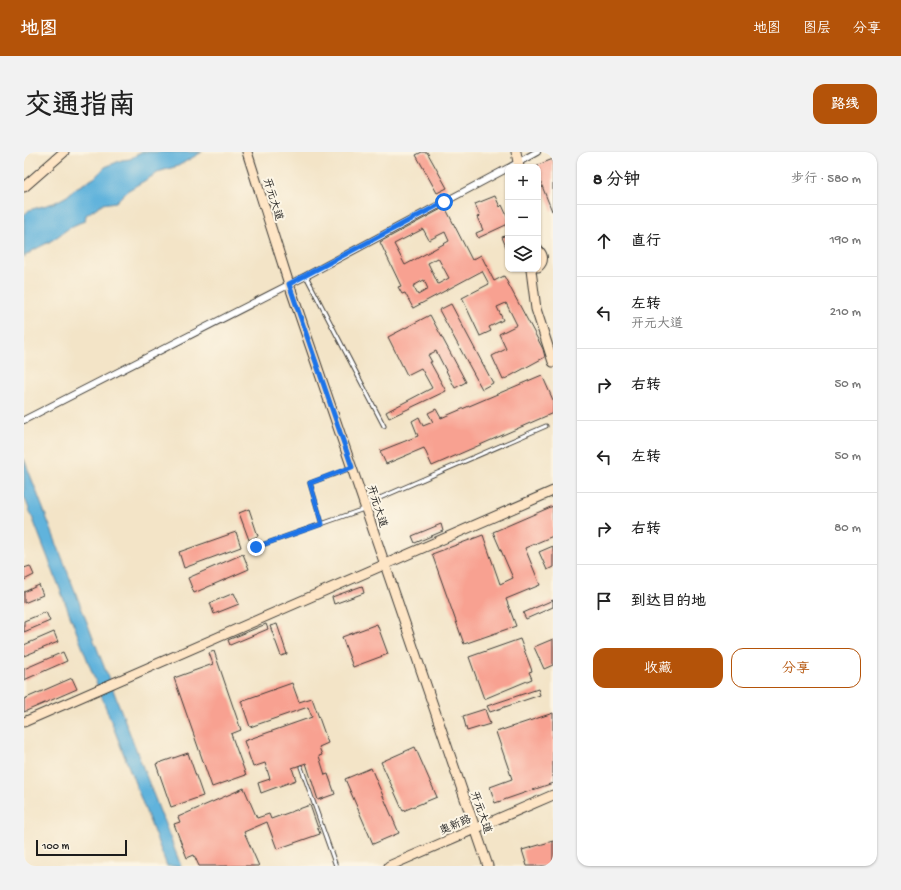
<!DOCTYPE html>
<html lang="zh">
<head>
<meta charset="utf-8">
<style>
  :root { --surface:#fff; --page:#f2f2f2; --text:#222; --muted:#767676; --line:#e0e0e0; --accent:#b45309 }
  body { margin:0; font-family:"Gochi Hand","LXGW WenKai TC",sans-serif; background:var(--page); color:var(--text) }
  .controls { position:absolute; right:12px; top:12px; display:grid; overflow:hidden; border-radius:8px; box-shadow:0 1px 3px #0004 }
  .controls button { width:36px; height:36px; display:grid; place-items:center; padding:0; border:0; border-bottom:1px solid var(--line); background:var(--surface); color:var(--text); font:20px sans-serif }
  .scale { position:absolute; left:12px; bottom:10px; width:91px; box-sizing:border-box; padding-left:4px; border:2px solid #1c1c1c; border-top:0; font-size:11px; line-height:14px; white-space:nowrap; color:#1c1c1c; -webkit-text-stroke:3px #fcf5e5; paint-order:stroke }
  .stop { position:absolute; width:12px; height:12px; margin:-9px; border:3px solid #1a73e8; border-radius:50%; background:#fff }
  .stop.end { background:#1a73e8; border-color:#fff; box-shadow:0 1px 4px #0008 }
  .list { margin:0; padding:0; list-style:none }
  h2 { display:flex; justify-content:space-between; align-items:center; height:52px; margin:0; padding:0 16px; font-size:17px }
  h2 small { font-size:13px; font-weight:400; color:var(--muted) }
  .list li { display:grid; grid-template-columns:26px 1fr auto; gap:12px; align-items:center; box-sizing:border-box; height:72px; padding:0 16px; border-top:1px solid var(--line) }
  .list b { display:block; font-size:15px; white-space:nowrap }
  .list p { margin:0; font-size:13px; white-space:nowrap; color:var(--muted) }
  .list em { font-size:13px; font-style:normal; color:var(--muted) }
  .actions { display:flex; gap:8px; padding:12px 16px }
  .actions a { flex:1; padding:9px 0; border:1px solid var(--accent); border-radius:12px; text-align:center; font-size:14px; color:var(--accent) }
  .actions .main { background:var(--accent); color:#fff }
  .icon { flex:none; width:22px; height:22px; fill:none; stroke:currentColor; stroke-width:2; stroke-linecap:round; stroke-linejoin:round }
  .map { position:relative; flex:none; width:529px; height:714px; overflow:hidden; border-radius:12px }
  header { display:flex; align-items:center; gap:24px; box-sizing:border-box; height:56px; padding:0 20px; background:var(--accent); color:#fff }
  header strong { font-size:19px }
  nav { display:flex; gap:22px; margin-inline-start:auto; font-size:14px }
  .intro { display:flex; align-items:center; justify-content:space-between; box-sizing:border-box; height:96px; padding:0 24px }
  h1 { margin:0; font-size:28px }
  .button { padding:10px 18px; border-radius:12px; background:var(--accent); color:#fff; font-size:14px; font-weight:700 }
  main { display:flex; gap:24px; padding:0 24px }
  aside { flex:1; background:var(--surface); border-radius:12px; box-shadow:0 1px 3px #0004 }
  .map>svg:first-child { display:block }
  .water { fill:#61b3dc; stroke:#3e687c }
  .building { fill:#f8a191; fill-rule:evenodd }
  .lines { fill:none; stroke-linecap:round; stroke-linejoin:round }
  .lane-casing { stroke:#3c3a36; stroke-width:5 }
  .street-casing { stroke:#3c3a36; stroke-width:8 }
  .secondary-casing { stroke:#3c3a36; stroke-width:11 }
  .lane { stroke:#fff; stroke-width:3 }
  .street { stroke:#fff; stroke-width:6 }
  .secondary { stroke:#fee5c5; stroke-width:9 }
  .route { stroke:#1a73e8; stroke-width:5 }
  .labels { text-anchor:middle; stroke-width:4; stroke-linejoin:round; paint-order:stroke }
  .street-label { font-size:11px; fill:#1c1c1c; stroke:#fcf5e5 }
</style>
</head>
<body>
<header>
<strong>地图</strong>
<nav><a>地图</a><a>图层</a><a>分享</a></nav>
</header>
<div class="intro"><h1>交通指南</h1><a class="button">路线</a></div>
<main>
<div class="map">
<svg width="529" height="714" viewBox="0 0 529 714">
  <rect width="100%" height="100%" fill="#fcf5e5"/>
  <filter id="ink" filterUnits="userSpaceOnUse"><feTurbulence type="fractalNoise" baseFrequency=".025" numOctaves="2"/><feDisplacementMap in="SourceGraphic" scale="8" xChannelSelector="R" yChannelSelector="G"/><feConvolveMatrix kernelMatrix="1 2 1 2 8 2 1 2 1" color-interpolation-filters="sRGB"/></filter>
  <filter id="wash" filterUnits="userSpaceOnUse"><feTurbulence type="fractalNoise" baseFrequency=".012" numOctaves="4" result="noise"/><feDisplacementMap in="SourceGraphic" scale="16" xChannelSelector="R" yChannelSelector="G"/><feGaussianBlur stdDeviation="0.9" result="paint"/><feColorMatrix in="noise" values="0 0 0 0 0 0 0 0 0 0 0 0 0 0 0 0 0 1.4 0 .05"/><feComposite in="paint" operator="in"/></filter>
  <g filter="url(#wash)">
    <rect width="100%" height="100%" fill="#f3e4c7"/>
    <!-- water -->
    <path class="water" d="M117 0H178L154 14 137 19 103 39 92 50 78 52 62 63 61 69C44 74 39 82 25 90 16 95 8 98 0 105V63L5 58 30 51 43 44 52 36 70 26 81 15 98 8 106 7Z
      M0 307 157 714H143L0 344Z"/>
    <g id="blocks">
      <!-- building -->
      <path class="building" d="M398 0H403L423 36 413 41 392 3Z
        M529 7V59H528L514 24V13Z
        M471 44 476 55 478 53 484 66V72L454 86 452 81 459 78 453 65 456 64 451 52Z
        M421 55 448 108 457 103 470 129 480 124 519 197 521 205 479 228 468 204 482 197 475 182 493 173 482 151 473 155 479 168 465 175 467 179 456 184 438 146 465 132 458 119 389 156 381 141 378 142 374 135 377 134 356 90ZM399 77 405 88 421 80 425 89 381 113 370 92ZM414 106 425 126 414 132 404 111ZM400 128 404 137 394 143 389 134Z
        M484 83V100L478 85Z
        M427 152 469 231 458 237 415 158Z
        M406 163 442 230 431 236 412 199 404 203 408 210H406L422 239 365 266 362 260 408 236 397 216 383 223 364 185Z
        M518 223 529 248V261L408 314 400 296 362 312 356 299 394 284 388 269 395 265 399 274 409 270 404 261 412 257 417 266Z
        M529 354V384L501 396 516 433 482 447 492 474 440 492 408 402 459 383 476 432 489 426 469 380Z
        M225 357 234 384 225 388 215 361Z
        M417 372 419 379 391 391 388 384Z
        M212 380 217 395 160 416 155 400Z
        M529 394V415L523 418 515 400Z
        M219 402 225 417 170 441 164 426Z
        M6 414 10 423 0 428V416Z
        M15 433 19 443 0 451V440Z
        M338 434 340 441 310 452 308 445Z
        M210 441 215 452 190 462 186 451Z
        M529 448V455L502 467 499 461Z
        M22 460 26 469 0 480V469Z
        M242 472 244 477 206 493 204 488Z
        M253 472 263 502 257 504 246 474Z
        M353 472 364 502 329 515 318 485Z
        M30 480 34 490 0 504V493Z
        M496 487 508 519 505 520 508 527 460 547 445 505Z
        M529 487V513L520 517 510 495Z
        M190 499 217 578 207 582 222 623 188 635 150 526 189 512 185 501Z
        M39 500 43 509 0 528V517Z
        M48 526 53 537 0 560V547Z
        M268 531 275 550 288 546 304 591 295 595 298 603 295 604 301 623 304 622 311 642 294 648 282 611 268 616 272 628 237 641 234 631 246 627 241 611 229 615 220 589 288 565 284 555 226 575 217 549Z
        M514 537 516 543 466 560 463 554Z
        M461 557 466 572 443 579 439 564Z
        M529 561V631L471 651 466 635 488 627 472 580Z
        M391 595 413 645 379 659 357 610Z
        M164 601 179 644 147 655 132 612Z
        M347 616 375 681 349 692 321 627Z
        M220 636 233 666 245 662 247 667 286 653 296 682 253 697 243 670 220 680 235 714H175L170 703 163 706 150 672 156 670 154 665Z
        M529 689V714H503L498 698Z"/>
    </g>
  </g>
  <g filter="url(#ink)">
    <use href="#blocks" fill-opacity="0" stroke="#3c3a36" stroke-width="1"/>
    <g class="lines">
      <!-- lane casing -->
      <g class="lane-casing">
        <path id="lane" d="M282 124 360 274
          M342 352 522 274
          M298 372 286 331 327 316
          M232 395 340 357
          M277 615 312 714"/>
      </g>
      <!-- street casing -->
      <g class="street-casing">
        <path id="street" d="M486 15 513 0
          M0 268 282 124 484 16"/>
      </g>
      <!-- secondary casing -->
      <g class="secondary-casing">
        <path id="secondary" d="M223 0 265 132 464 714
          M492 0 495 15
          M0 35 40 0
          M514 98C520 103 520 110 514 115
          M507 118 512 157 529 210
          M0 570 529 339
          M365 714 529 643"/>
      </g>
      <!-- lane -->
      <use href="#lane" class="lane"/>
      <!-- street -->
      <use href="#street" class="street"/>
      <!-- secondary -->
      <use href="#secondary" class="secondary"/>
    </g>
  </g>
  <g class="lines" filter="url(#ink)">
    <!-- route -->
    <path class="route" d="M232 395 298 372 286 331 328 315 265 132 420 50"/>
  </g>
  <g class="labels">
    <!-- street labels -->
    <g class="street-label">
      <text transform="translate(250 47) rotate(73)" y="4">开元大道</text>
      <text transform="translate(354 354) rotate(72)" y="4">开元大道</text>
      <text transform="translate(458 660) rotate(71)" y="4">开元大道</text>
      <text transform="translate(431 672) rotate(-23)" y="4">奥新路</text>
    </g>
  </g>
</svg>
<div class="controls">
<button>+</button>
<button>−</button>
<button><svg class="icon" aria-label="layers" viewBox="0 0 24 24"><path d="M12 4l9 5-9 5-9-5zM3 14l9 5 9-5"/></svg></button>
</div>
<div class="scale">100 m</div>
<div class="stop" style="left:420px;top:50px"></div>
<div class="stop end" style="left:232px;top:395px"></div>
</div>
<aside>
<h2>8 分钟<small>步行 · 580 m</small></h2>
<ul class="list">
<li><svg class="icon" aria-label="ahead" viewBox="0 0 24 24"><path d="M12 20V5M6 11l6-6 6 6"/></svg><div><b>直行</b></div><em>190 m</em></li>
<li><svg class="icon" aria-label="left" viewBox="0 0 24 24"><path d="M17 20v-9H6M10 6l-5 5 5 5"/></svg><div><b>左转</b><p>开元大道</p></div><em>210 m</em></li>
<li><svg class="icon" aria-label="right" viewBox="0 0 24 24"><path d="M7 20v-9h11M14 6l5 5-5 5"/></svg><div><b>右转</b></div><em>50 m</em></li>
<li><svg class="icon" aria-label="left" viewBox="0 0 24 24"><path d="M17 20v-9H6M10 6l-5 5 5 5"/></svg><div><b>左转</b></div><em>50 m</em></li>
<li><svg class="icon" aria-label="right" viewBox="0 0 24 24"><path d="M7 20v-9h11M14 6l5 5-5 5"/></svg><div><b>右转</b></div><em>80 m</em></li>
<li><svg class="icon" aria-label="arrive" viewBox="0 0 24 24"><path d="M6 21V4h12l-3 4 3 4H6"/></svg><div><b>到达目的地</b></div></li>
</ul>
<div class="actions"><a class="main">收藏</a><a>分享</a></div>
</aside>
</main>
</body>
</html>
